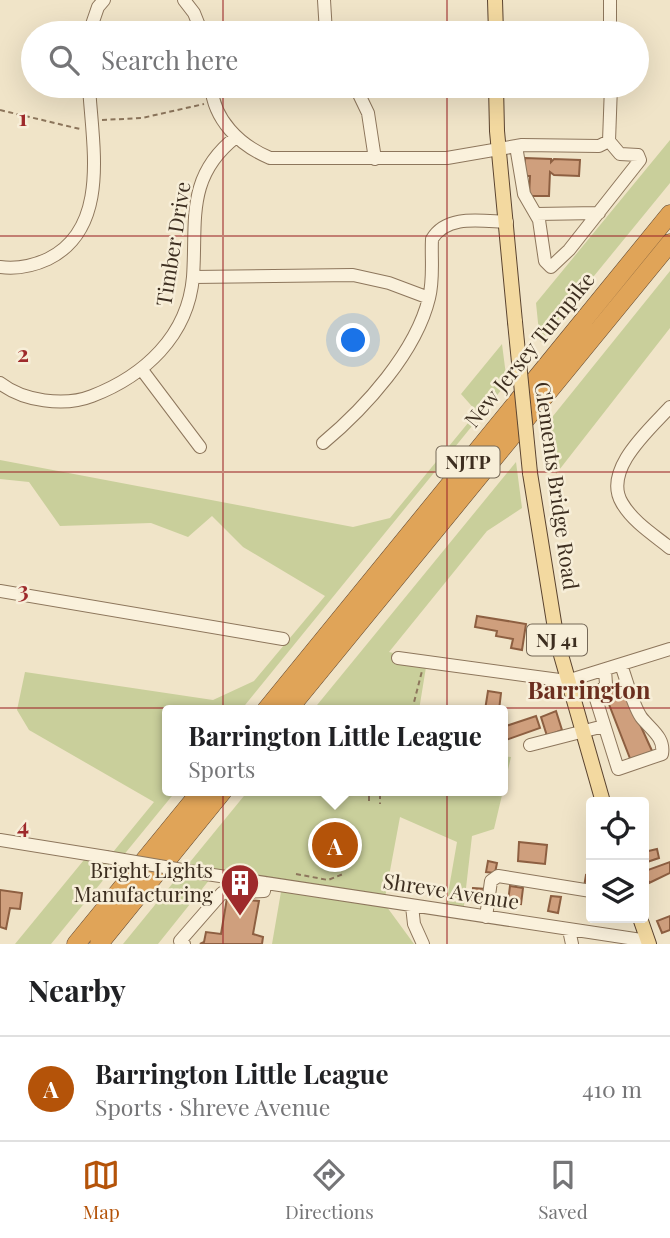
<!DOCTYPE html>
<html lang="en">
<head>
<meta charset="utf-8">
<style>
  :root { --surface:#fff; --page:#f2f2f2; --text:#202124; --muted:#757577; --line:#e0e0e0; --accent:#b45309 }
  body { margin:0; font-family:"Playfair Display",serif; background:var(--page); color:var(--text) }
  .controls { position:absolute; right:21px; bottom:21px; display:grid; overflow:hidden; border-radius:7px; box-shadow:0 7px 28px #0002 }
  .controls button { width:63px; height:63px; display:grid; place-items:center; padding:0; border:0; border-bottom:2px solid var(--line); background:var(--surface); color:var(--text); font:35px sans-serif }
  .you { position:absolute; left:354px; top:341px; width:24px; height:24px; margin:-18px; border:5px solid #fff; border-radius:50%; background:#1a73e8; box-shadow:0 0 0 10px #1a73e833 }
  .badge { display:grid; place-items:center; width:46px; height:46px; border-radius:50%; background:var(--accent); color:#fff; font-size:23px; font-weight:700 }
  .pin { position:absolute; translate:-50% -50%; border:4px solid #fff; box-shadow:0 2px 7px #0006 }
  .popup { position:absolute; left:162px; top:705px; width:346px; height:91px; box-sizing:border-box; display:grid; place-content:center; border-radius:7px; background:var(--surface); filter:drop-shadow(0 2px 5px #0005); font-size:23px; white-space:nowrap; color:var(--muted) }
  .popup b { font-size:26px; color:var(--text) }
  .popup::after { content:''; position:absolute; left:50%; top:100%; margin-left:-14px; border:14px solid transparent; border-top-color:var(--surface) }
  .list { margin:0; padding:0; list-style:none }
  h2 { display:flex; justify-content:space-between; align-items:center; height:91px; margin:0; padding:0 28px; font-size:30px }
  h2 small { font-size:23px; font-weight:400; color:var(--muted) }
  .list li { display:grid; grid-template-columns:46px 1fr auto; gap:21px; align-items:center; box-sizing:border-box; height:105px; padding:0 28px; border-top:2px solid var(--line) }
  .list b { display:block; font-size:26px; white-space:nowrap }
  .list p { margin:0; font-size:23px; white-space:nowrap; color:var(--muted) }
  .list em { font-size:23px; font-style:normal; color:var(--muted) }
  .icon { flex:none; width:38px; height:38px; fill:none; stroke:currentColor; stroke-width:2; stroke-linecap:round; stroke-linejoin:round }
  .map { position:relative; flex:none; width:670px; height:944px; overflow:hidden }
  .search { position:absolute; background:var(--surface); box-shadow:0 7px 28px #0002; left:21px; right:21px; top:21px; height:77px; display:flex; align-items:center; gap:18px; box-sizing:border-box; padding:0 24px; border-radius:38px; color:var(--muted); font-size:26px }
  .sheet { height:196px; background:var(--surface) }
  nav { display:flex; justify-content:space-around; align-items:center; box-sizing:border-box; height:98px; border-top:2px solid var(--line); background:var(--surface); font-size:19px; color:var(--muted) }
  nav a { display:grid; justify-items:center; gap:4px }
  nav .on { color:var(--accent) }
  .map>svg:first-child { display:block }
  .green { fill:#c9cf9b }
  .building { fill:#cf9f7d; stroke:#8d5f41; stroke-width:2 }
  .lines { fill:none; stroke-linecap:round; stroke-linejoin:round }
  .minor-casing { stroke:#8d765c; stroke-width:14 }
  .major-casing { stroke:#5b4430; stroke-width:16 }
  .highway-casing { stroke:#5b4430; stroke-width:19 }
  .path { stroke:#8d765c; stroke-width:2; stroke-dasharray:5 3.5; stroke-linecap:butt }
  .minor { stroke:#faf1dc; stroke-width:12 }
  .major { stroke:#f3d9a0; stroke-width:14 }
  .highway { stroke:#e0a458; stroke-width:18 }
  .minor-bridge-casing { stroke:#8d765c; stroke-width:14; stroke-linecap:butt }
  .major-bridge-casing { stroke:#5b4430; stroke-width:16; stroke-linecap:butt }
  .minor-bridge { stroke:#faf1dc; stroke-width:12 }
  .major-bridge { stroke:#f3d9a0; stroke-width:14 }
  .grid { fill:none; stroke:#9e2a2b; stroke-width:2; stroke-opacity:0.55 }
  .labels { text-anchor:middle; stroke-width:5; stroke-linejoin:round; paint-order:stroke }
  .shield { fill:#f7eed8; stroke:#756857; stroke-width:2 }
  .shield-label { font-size:19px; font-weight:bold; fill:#3d2e20 }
  .street-label { font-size:21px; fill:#3d2e20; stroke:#f7eed8 }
  .poi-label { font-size:21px; fill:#3d2e20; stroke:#f7eed8; text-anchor:end }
  .quarter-label { font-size:24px; font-weight:bold; fill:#6b2e1e; stroke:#f7eed8 }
  .grid-label { font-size:23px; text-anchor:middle; font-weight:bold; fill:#9e2a2b; stroke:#f7eed8; stroke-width:5; stroke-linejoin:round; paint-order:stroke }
</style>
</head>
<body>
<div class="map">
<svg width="670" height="944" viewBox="0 0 670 944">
  <rect width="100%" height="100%" fill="#f0e4c8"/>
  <!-- green -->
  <path class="green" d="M670 140V183L540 342 536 303Z
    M670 271V328L556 474 549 421Z
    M502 344 507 383 241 710H167V791H176L51 944H15L88 855 109 857 154 802 29 730 17 710 25 672 213 700 254 681 325 596 243 547 212 516 188 537 151 523 60 526 29 482 0 479V460L353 527 390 518 477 412 461 394Z
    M516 462 522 508 487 531 389 652 427 661 419 710H313Z
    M503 756 511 757 494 829 472 836 463 914 445 911 457 842 400 817 384 903 414 944H272L282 886 214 874 158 944H123L248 791H503Z"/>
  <!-- building -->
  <path class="building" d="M525 158 551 159V162L554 159 580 160 579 176 554 175 550 172 549 196H529L530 176H524Z
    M477 616 526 624 522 650 511 648 513 639 496 636 497 631 475 627Z
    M623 687 653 753 631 761 605 694Z
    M488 691 501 693 499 710H485Z
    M556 711 562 730 547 736 541 717Z
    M536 716 540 728 503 741V727Z
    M519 842 547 845 545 864 518 861Z
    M657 849 659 858 644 863V852Z
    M488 861 497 863 495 873 486 872Z
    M670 862V873L649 883 645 871Z
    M586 875 591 876V888L584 887Z
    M510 886 523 888 521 904 508 902Z
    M473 888 486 889 485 901 472 900Z
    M0 890 22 893 20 909 10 908 6 929 0 927Z
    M551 896 561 897 558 913 548 911Z
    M227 898 259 901 253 934 263 937 262 944H200L204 942 206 932 221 934Z
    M670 916V930L662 933 657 921Z"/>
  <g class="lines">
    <!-- minor casing -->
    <g class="minor-casing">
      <path id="minor" d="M184 0 194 13 202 33
        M324 0 326 33
        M610 0V33
        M89 33 98 7 104 0
        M211 86C214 120 239 145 270 158H447L522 145 599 146 609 141
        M355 86 368 113 375 159
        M609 141 611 86
        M516 146 524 194 539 220 545 261 551 267 569 250 640 160 638 155 620 154 609 141
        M536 214 599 213
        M0 267C16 269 33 266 48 259 111 228 92 144 89 86
        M193 277 353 275 389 283 429 298
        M142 370 200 447
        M0 383C23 401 64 407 92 396 144 376 188 336 193 277 197 221 185 177 236 137
        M670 407C650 429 602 470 622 503 633 522 654 535 670 548
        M323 443C365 408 416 352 429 298 434 279 431 259 432 239 447 214 481 221 507 222
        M0 591 283 639
        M398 658 567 681 670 649
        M605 670 606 684 596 699 618 769 662 754C665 737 650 729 641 717 632 703 627 681 621 665
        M530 745 604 726
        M0 840 106 857
        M200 873 648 941
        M412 906 414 924 423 944
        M486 917 491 881 498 876 591 891
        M569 930 572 944
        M184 944 180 941 222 893 264 891 265 883"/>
    </g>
    <!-- major casing -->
    <g class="major-casing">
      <path id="major" d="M495 0 496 33
        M496 86 497 131 515 322
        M530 473 557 641 603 802
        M640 918 649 944"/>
    </g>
    <!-- highway casing -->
    <g class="highway-casing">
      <path id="highway" d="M266 710 670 214
        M288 710 670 243
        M76 944 201 791
        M99 944 223 791"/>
    </g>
    <!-- path -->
    <path class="path" d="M0 110 80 129
      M102 120 142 118 204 104
      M412 710 422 671
      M380 794V804
      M369 801V793L396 794 397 791
      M296 874 328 880 343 874"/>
    <!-- minor -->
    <use href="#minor" class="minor"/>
    <!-- major -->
    <use href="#major" class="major"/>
    <!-- highway -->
    <use href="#highway" class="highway"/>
    <!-- minor-bridge casing -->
    <g class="minor-bridge-casing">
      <path id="minor-bridge" d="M106 857 200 873"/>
    </g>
    <!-- major-bridge casing -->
    <g class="major-bridge-casing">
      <path id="major-bridge" d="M515 322 530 473"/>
    </g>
    <!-- minor-bridge -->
    <use href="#minor-bridge" class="minor-bridge"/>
    <!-- major-bridge -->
    <use href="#major-bridge" class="major-bridge"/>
  </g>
  <!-- grid -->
  <path class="grid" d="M223 0V33M447 0V33M223 86V944M447 86V944M0 236H670M0 472H670M0 708H670"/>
  <!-- icons -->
  <defs>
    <g id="building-pin" transform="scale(2.0125)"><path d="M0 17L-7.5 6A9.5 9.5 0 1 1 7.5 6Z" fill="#9e2a2b" stroke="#f7eed8"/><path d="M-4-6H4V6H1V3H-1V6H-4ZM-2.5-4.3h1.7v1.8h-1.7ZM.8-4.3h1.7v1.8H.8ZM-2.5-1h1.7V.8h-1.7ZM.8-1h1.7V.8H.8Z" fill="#fff"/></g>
  </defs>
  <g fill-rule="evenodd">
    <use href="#building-pin" x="240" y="883"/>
  </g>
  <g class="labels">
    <!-- shield labels -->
    <g class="shield">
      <rect x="436.5" y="446.5" width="63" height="31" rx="5"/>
      <rect x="527" y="624.5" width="60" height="31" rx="5"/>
    </g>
    <g class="shield-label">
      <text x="468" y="469">NJTP</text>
      <text x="557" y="647">NJ 41</text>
    </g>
    <!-- street labels -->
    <g class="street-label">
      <text transform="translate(174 244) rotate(-81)" y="7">Timber Drive</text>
      <text transform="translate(530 350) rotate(-51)" y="7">New Jersey Turnpike</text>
      <text transform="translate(556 486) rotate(82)" y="7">Clements Bridge Road</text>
      <text transform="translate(451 892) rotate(9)" y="7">Shreve Avenue</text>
    </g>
    <!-- poi labels -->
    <g class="poi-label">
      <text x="213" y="878">Bright Lights<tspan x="213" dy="24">Manufacturing</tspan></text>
    </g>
    <!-- quarter labels -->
    <g class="quarter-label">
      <text x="589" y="699">Barrington</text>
    </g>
  </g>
  <g class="grid-label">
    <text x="23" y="126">1</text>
    <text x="23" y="362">2</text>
    <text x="23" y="598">3</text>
    <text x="23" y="834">4</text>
  </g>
</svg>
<div class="controls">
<button><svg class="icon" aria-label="locate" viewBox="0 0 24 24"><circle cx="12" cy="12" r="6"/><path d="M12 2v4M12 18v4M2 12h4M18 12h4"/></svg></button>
<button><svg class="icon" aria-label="layers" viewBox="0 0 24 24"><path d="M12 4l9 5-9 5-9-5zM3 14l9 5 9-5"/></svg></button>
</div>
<div class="you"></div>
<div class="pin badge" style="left:335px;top:845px">A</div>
<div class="popup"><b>Barrington Little League</b>Sports</div>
<div class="search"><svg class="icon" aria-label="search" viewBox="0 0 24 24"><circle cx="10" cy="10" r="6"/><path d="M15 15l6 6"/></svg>Search here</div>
</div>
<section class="sheet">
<h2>Nearby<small></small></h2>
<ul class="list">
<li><span class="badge">A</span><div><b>Barrington Little League</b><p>Sports · Shreve Avenue</p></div><em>410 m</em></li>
</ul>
</section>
<nav>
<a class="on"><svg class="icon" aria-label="map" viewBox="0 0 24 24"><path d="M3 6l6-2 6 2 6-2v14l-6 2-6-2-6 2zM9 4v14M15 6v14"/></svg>Map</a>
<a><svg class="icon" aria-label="directions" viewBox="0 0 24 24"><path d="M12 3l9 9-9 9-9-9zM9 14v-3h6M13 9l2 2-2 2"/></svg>Directions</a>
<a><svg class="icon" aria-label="saved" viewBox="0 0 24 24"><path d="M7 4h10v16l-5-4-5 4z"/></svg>Saved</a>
</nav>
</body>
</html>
